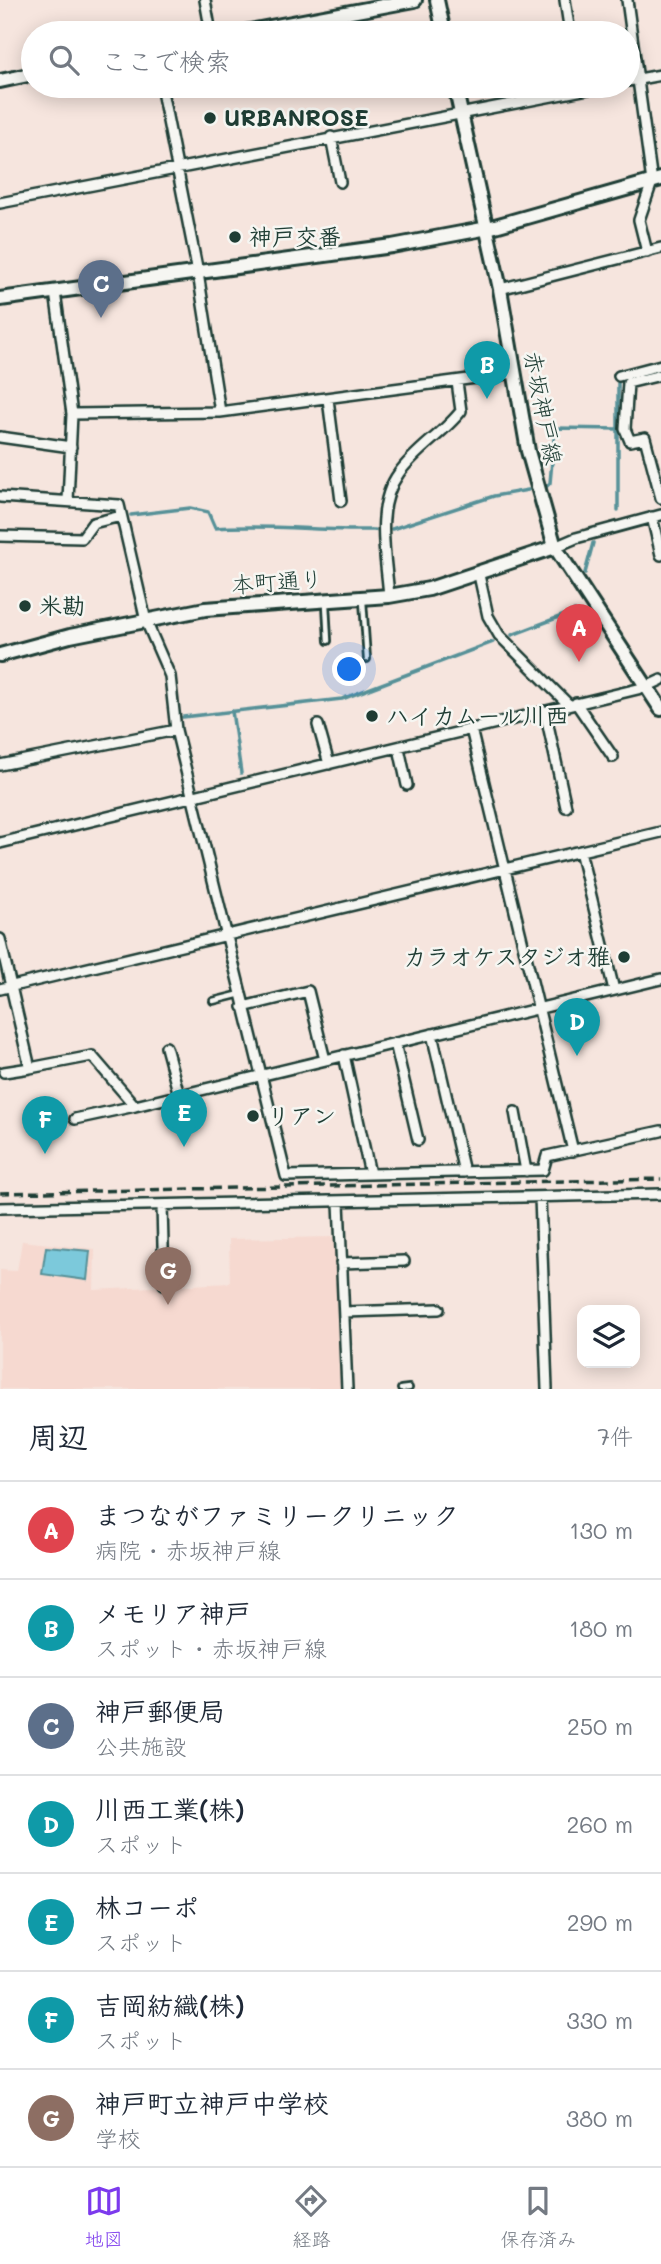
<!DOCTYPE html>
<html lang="ja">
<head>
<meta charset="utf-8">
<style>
  :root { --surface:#fff; --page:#f6f6f7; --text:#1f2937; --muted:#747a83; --line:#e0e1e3; --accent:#7c3aed }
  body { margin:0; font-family:Mali,"Klee One",sans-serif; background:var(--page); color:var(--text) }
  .controls { position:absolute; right:21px; bottom:21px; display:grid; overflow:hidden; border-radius:14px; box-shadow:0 4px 18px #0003 }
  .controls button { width:63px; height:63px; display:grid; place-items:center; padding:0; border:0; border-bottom:2px solid var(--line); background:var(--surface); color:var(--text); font:35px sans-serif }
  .you { position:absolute; left:350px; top:670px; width:24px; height:24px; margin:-18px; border:5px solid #fff; border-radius:50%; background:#1a73e8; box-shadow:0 0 0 10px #1a73e833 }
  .badge { display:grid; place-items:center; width:46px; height:46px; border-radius:50%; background:var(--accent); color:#fff; font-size:23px; font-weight:700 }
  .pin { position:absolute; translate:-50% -58px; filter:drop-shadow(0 2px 4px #0008) }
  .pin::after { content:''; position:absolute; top:37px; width:24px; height:21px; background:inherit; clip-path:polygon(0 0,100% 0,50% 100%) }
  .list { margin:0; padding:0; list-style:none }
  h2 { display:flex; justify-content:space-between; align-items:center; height:91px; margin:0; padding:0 28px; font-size:30px }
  h2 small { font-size:23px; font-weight:400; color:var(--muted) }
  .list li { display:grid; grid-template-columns:46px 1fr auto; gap:21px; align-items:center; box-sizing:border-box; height:98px; padding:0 28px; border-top:2px solid var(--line) }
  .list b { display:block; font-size:26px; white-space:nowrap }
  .list p { margin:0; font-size:23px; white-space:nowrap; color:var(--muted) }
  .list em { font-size:23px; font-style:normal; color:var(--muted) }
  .icon { flex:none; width:38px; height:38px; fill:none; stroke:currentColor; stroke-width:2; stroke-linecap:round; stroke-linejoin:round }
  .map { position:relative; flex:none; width:661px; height:1389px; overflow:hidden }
  .search { position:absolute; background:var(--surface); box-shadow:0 4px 18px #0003; left:21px; right:21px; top:21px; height:77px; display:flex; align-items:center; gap:18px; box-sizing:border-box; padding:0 24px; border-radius:38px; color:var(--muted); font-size:26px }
  .sheet { height:777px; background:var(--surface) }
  nav { display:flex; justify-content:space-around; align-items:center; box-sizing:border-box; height:98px; border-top:2px solid var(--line); background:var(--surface); font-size:19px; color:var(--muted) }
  nav a { display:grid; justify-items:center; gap:4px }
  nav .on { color:var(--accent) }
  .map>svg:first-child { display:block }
  .built { fill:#f6d9d0 }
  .water { fill:#7cc9db; stroke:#579198; stroke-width:2 }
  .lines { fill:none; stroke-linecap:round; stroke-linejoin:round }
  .stream { stroke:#579198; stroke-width:3.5 }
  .service-casing { stroke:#1f3d34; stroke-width:10 }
  .minor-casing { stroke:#1f3d34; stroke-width:14 }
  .tertiary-casing { stroke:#1f3d34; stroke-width:18 }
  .secondary-casing { stroke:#1f3d34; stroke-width:18 }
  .service { stroke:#f6f6f2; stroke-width:4.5 }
  .minor { stroke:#f6f6f2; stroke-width:9 }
  .tertiary { stroke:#f6f6f2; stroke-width:12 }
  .secondary { stroke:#f6f6f2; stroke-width:12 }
  .rail { stroke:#1f3d34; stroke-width:3.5; stroke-dasharray:10 5; stroke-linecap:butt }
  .poi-dot { fill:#1f3d34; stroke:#f6f6f2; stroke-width:2.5 }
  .labels { text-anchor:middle; stroke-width:5; stroke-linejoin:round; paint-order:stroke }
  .poi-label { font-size:23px; font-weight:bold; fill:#1f3d34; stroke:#f6f6f2; text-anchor:start }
  .street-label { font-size:23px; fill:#1f3d34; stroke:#f6f6f2 }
</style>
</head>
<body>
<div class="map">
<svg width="661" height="1389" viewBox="0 0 661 1389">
  <rect width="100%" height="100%" fill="#f6e5de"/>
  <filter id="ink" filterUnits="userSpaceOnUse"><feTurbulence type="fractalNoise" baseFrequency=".0143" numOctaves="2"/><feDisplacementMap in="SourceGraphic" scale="14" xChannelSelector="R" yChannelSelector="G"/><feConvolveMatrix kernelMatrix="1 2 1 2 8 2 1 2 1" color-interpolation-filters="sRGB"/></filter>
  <g filter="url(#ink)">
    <!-- built -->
    <path class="built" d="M334 1237 343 1389H0V1270L17 1271 22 1241 95 1249 94 1290 230 1283 229 1239Z"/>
    <!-- water -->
    <path class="water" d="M46 1247 90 1251 87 1280 42 1274Z"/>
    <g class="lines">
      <!-- stream -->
      <path class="stream" d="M618 383V510
        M547 486 550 483 555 428 618 429
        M131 515 190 508 208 512 215 528C268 524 322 531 375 530
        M392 529 494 496 528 490
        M585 573 593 543
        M512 635 575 611
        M232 711 241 773
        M183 717 342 699 493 642"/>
      <!-- service casing -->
      <g class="service-casing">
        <path id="service" d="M363 601 367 659
          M326 604 328 641
          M213 1001 241 994
          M401 1389 409 1388"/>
      </g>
      <!-- minor casing -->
      <g class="minor-casing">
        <path id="minor" d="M205 0 211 33
          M565 0 570 33
          M627 0 652 182 639 220 647 252
          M628 81 661 75
          M161 86 198 273 220 412
          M331 137 340 182
          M0 203 604 86
          M500 289 661 248
          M55 292 72 414 68 501
          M661 375 628 383 625 429 630 441 645 438 661 498
          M619 376 661 365
          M328 399 341 501
          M72 414 220 412 514 373
          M0 437 71 447
          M0 497 119 505 146 621 170 676 176 730 286 1176 543 1170 547 1156 661 1131
          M652 517 661 555
          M0 536 82 538 93 523 121 516
          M555 547 576 538 661 515
          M479 575 488 616 499 635 569 705
          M389 596C386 556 374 507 399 473 416 449 443 434 461 411L457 382
          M576 703 613 757
          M545 711 566 807
          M318 725 329 764
          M471 729 573 1151
          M399 748 407 785
          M0 765 176 730
          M0 843 646 687 661 680
          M580 851 614 990
          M0 939 30 1068 92 1056 135 1106 661 979
          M0 989 661 832
          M243 1007 308 991 325 1060
          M432 1034 464 1172
          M395 1043 418 1140
          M166 1047 179 1095
          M344 1055 370 1174
          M4 1072 30 1068
          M515 1112 526 1171
          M75 1119 135 1106
          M540 1197 547 1389
          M339 1202 347 1389
          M162 1205 164 1284
          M0 1208 661 1194
          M341 1263 404 1261
          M344 1312 439 1309"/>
      </g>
      <!-- tertiary casing -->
      <g class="tertiary-casing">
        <path id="tertiary" d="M239 33 415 0
          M0 81 33 74
          M0 299 392 246 488 228 661 179
          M0 655 70 636 205 609 389 596 429 589 555 547"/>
      </g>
      <!-- secondary casing -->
      <g class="secondary-casing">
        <path id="secondary" d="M437 0 444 33
          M455 86 500 289 528 451 555 547 661 709"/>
      </g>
      <!-- service -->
      <use href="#service" class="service"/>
      <!-- minor -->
      <use href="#minor" class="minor"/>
      <!-- tertiary -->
      <use href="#tertiary" class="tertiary"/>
      <!-- secondary -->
      <use href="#secondary" class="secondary"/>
      <!-- rail -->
      <path class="rail" d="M0 1193 661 1179"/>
    </g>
  </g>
  <!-- markers -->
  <g class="poi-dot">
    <circle cx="210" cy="118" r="7"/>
    <circle cx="235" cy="237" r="7"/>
    <circle cx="25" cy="606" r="7"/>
    <circle cx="372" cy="716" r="7"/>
    <circle cx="624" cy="957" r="7"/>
    <circle cx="253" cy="1116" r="7"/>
  </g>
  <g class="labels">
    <!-- poi labels -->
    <g class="poi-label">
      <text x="224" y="126">URBANROSE</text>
      <text x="249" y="245">神戸交番</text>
      <text x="39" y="614">米勘</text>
      <text x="386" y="724">ハイカムール川西</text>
      <text x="610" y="965" text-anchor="end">カラオケスタジオ雅</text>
      <text x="267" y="1124">リアン</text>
    </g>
    <!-- street labels -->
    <g class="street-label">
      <text transform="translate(543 408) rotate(79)" y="8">赤坂神戸線</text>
      <text transform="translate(277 582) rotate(-4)" y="8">本町通り</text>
    </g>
  </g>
</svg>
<div class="controls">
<button><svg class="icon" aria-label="layers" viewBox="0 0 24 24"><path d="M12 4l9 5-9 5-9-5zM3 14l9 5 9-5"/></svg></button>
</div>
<div class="you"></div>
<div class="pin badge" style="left:579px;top:662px;background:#e0444e">A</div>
<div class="pin badge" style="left:487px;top:399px;background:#0f9aa8">B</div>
<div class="pin badge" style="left:101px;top:318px;background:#5c6f8a">C</div>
<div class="pin badge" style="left:577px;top:1056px;background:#0f9aa8">D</div>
<div class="pin badge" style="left:184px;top:1147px;background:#0f9aa8">E</div>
<div class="pin badge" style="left:45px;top:1154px;background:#0f9aa8">F</div>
<div class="pin badge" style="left:168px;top:1305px;background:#8d6e63">G</div>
<div class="search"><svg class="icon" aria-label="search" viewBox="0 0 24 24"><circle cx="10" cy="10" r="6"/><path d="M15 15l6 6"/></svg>ここで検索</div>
</div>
<section class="sheet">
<h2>周辺<small>7件</small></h2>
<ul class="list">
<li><span class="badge" style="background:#e0444e">A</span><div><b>まつながファミリークリニック</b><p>病院 · 赤坂神戸線</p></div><em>130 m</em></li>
<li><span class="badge" style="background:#0f9aa8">B</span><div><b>メモリア神戸</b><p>スポット · 赤坂神戸線</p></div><em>180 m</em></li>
<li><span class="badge" style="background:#5c6f8a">C</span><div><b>神戸郵便局</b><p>公共施設</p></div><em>250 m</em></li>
<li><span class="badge" style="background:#0f9aa8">D</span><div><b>川西工業(株)</b><p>スポット</p></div><em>260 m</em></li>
<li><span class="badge" style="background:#0f9aa8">E</span><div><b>林コーポ</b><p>スポット</p></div><em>290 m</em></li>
<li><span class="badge" style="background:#0f9aa8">F</span><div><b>吉岡紡織(株)</b><p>スポット</p></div><em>330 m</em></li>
<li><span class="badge" style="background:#8d6e63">G</span><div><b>神戸町立神戸中学校</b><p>学校</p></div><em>380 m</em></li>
</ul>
</section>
<nav>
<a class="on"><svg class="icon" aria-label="map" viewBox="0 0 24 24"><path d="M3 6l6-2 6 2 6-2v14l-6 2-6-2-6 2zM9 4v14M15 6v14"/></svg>地図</a>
<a><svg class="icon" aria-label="directions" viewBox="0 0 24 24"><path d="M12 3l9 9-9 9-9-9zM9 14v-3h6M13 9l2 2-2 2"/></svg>経路</a>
<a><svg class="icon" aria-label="saved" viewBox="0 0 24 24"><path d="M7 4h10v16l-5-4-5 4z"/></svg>保存済み</a>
</nav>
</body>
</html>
